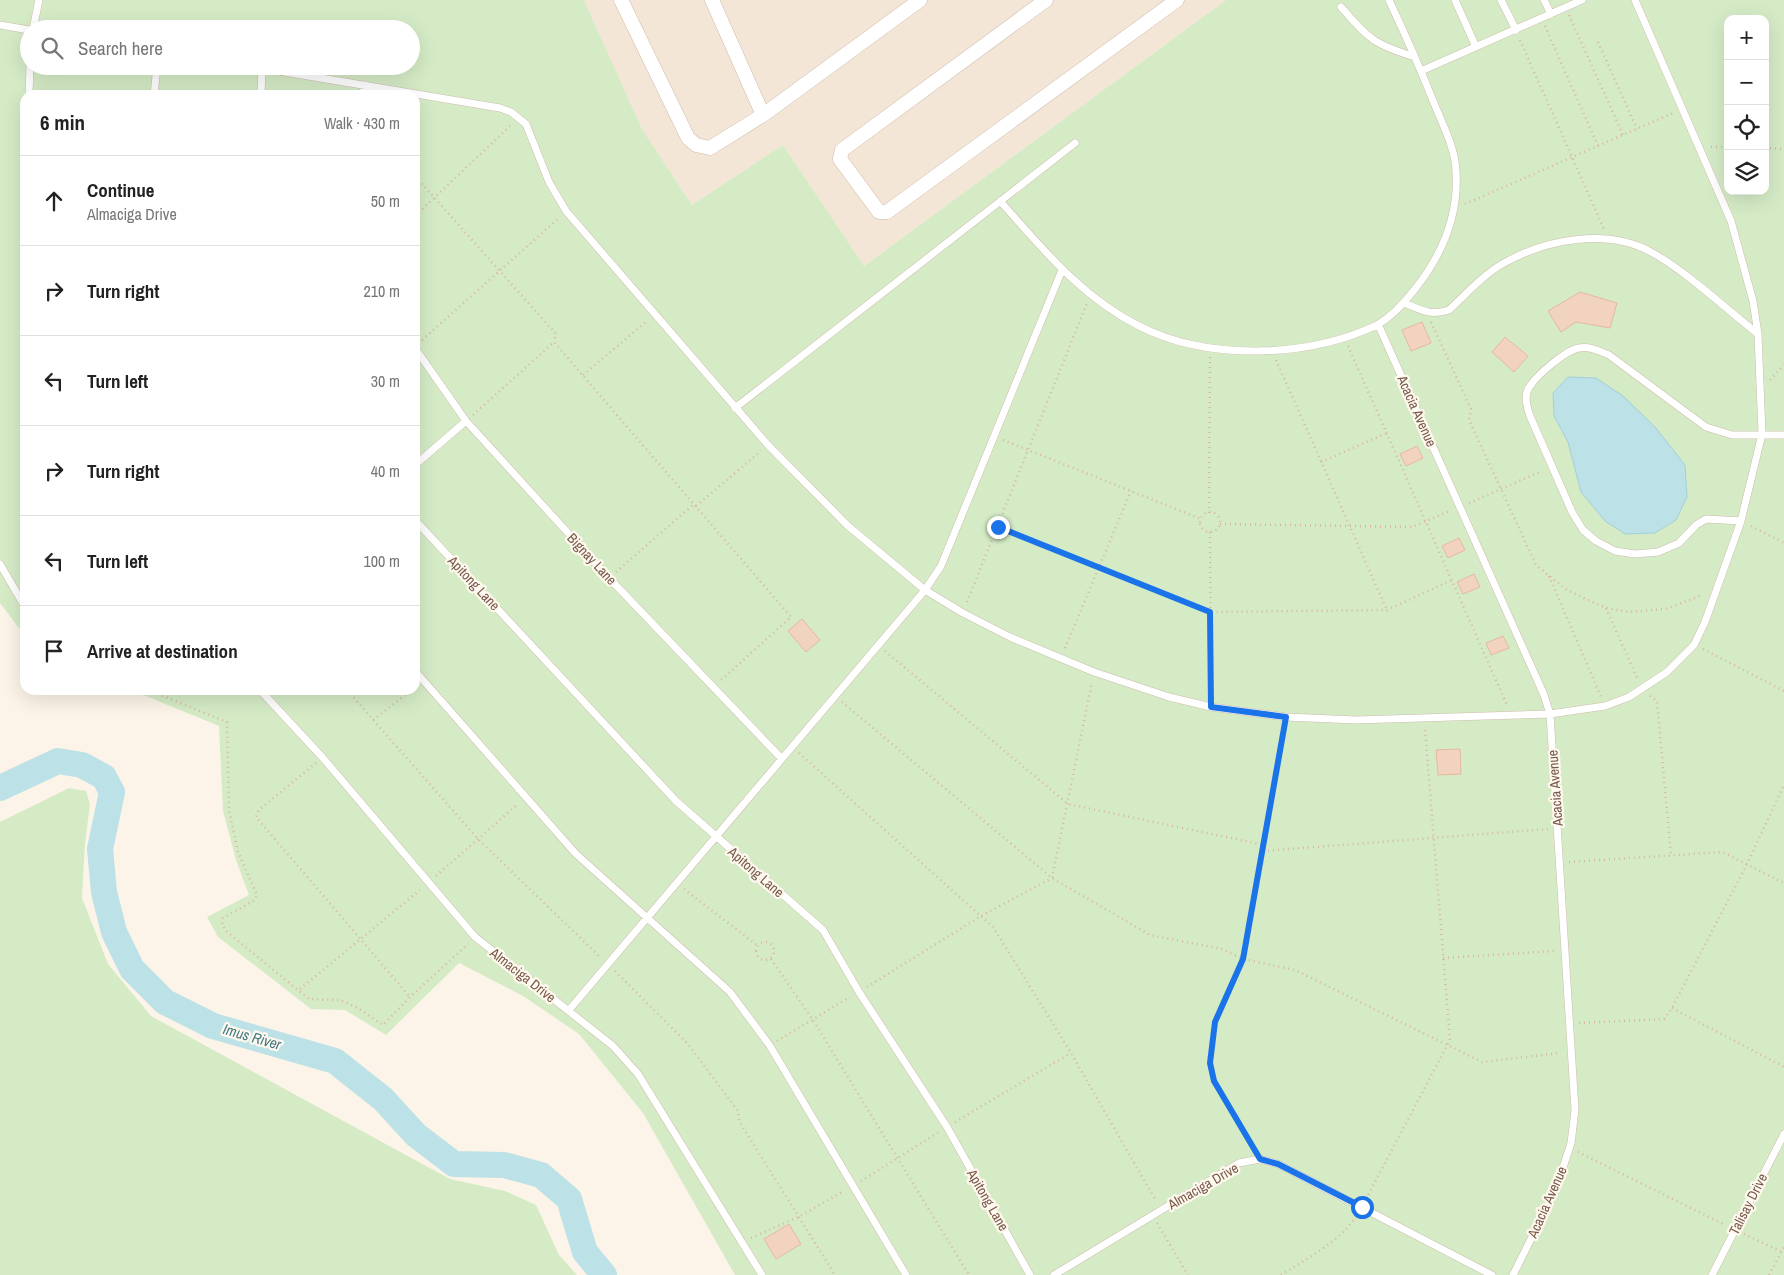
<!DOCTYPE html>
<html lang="en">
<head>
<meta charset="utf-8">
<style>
  :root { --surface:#fff; --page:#f6f6f6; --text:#222; --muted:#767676; --line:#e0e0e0 }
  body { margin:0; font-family:"Archivo Narrow",sans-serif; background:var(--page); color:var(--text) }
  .controls { position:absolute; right:15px; top:15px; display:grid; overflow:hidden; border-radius:10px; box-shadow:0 5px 20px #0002 }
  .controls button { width:45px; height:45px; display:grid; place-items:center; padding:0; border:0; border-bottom:1px solid var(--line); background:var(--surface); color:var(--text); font:25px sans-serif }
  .stop { position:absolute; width:15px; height:15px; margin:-11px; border:4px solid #1a73e8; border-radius:50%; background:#fff }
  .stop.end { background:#1a73e8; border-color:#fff; box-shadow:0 1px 5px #0008 }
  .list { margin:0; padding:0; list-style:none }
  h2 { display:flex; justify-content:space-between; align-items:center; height:65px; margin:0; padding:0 20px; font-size:21px }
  h2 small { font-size:16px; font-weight:400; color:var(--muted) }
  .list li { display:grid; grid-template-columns:32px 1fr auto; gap:15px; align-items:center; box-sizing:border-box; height:90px; padding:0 20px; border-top:1px solid var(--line) }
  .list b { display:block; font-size:19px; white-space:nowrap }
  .list p { margin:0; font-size:16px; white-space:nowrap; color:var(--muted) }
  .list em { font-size:16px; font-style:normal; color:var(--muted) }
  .icon { flex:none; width:28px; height:28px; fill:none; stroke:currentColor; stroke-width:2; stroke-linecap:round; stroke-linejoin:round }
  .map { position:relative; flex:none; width:1784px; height:1275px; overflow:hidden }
  .search { position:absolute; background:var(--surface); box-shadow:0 5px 20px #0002; left:20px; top:20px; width:400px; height:55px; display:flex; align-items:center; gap:12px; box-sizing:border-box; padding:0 18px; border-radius:28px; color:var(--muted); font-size:19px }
  .panel { position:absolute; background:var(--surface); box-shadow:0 5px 20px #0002; left:20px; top:90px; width:400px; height:605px; border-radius:15px }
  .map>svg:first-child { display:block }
  .residential { fill:#f4e6d6 }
  .green { fill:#d5ebc6; fill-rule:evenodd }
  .water { fill:#bce1e6; stroke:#a2d0d8 }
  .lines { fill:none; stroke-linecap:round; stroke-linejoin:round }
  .river { stroke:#bce1e6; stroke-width:26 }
  .building { fill:#f2d3bf; stroke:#e5b99f }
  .service-casing { stroke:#cfbcad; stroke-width:8 }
  .minor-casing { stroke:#cfbcad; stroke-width:15 }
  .path { stroke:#d7b6a2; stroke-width:2.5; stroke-dasharray:1 4; stroke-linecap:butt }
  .service { stroke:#fff; stroke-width:7 }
  .minor { stroke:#fff; stroke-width:14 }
  .route { stroke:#1a73e8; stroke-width:6 }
  .labels { text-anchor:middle; stroke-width:4.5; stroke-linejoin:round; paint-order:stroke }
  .street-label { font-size:14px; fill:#775a4b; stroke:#fff8ee }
  .water-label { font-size:15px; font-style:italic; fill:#427983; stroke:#fff8ee }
</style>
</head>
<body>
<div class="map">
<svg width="1784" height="1275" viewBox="0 0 1784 1275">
  <rect width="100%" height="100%" fill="#fcf4e8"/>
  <!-- residential -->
  <path class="residential" d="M584 0H1226L864 266 783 145 692 205 642 129Z"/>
  <!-- green -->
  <path class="green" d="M0 0H584L642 129 692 205 783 145 864 266 1226 0H1784V1275H735L643 1113 579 1034 523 996 459 963 386 1035 345 1010 311 1009 218 937 207 917 249 895 236 860 223 811 219 726 146 696 119 690H415V95H25V636L0 603ZM1728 19H1765V191H1728ZM29 29H411V66H29Z
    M69 788 86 791 90 804 85 844 82 898 108 964 151 1016 450 1179 505 1191 536 1205 559 1255 577 1275H0V822Z"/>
  <!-- water -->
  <path class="water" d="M1568 377 1596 378 1623 396 1655 427 1685 465 1687 497 1676 520 1655 533 1625 534 1605 521 1581 492 1568 442 1554 416 1553 393Z"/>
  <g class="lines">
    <!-- river -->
    <path class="river" d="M0 788 58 761 82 765 104 777 112 792 100 849 104 892 114 932 132 969 165 1002 213 1026 335 1061 383 1099 416 1135 454 1164 504 1165 541 1175 569 1199 585 1252 604 1275"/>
  </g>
  <!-- building -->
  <path class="building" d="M1580 292 1617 303 1610 328 1576 322 1561 332 1548 311Z
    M1422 322 1431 343 1411 351 1402 330Z
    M1505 337 1528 356 1514 372 1492 352Z
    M1417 446 1423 458 1406 466 1400 454Z
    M1459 538 1465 550 1448 558 1442 546Z
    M1474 574 1480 587 1463 594 1457 582Z
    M802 619 820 640 806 652 788 631Z
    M1503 636 1509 648 1491 655 1486 643Z
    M1460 749 1461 774 1438 775 1436 750Z
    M789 1224 801 1244 776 1259 764 1239Z"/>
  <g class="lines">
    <!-- service casing -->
    <g class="service-casing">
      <path id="service" d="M1455 0 1476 47
        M1501 0 1516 30
        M1544 0 1551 14
        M1341 7C1369 39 1373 44 1415 57
        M0 25 29 30
        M33 29 39 0
        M249 66 500 108 511 112 526 124 549 182 566 211 768 445 848 526 925 590 963 613 1010 637 1094 672 1169 697 1211 707 1286 717 1356 720 1550 714 1605 706 1629 697 1667 672 1694 645 1705 622 1741 521 1762 434 1758 334 1753 301 1731 221 1635 0
        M1421 71 1582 0
        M29 95 30 66
        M154 95 157 66
        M261 95 262 68
        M363 95 364 85
        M1000 201C1042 248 1081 297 1139 326 1208 361 1307 358 1377 325 1391 317 1405 302 1415 289 1442 255 1459 217 1456 171 1455 148 1443 125 1434 103 1420 68 1405 34 1389 0
        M1404 303C1421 310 1431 316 1449 310 1466 294 1484 274 1504 263 1547 239 1607 228 1651 252 1686 271 1726 309 1758 334
        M1378 324 1544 695 1550 714 1575 1110 1571 1143 1556 1189 1513 1275
        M415 348 466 421 609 578 782 759
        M735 408 1075 143
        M415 465 466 421
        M415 520 676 801 823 930 859 992 947 1127 1030 1275
        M1741 521 1706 519 1696 525 1679 543 1658 552 1635 554 1615 551 1596 541 1583 530 1572 512 1530 416C1527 407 1523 395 1530 386 1537 375 1566 350 1579 348 1590 346 1599 351 1609 355L1706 427 1732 435H1784
        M0 564 25 607
        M415 671 576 854 730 992 770 1046 906 1275
        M260 690 323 758 475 937 613 1046 638 1074 762 1275
        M569 1010 925 590 941 566 1062 270
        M1054 1275 1239 1163 1260 1159 1278 1164 1492 1275
        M1712 1275 1784 1134"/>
    </g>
    <!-- minor casing -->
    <g class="minor-casing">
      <path id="minor" d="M621 0 688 138 696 145 710 148 763 115 920 0
        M712 0 763 115
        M1046 0 842 150 840 159 879 212H887L1177 0"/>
    </g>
    <!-- path -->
    <path class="path" d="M1569 15 1623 135
      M1545 26 1598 146
      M1520 40 1604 229
      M1598 42 1637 129
      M1711 147H1728
      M1765 148 1784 149
      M415 176 556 334 554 342
      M1465 204 1673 113
      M415 216 510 126
      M1431 322 1471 409 1469 420 1536 565 1548 575 1567 590 1588 600 1606 608 1629 612 1665 609 1703 595
      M422 340 560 217
      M1348 346 1507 705
      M1276 360 1387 610
      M583 375 647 321
      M1770 380 1784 365
      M473 415 554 342 791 617 720 681
      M1003 440 1201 519
      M1321 462 1387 433
      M1469 503 1542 471
      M696 506 761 451
      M1200 522a10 10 0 1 1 20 0a10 10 0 1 1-20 0Z
      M1209 513 1210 357
      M1220 524 1412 527 1450 511
      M1751 526 1784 543
      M998 527 1210 612 1387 610 1452 580
      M1210 532 1211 696
      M616 572 694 504
      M1549 576 1601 697
      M967 602 1087 303
      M1606 608 1638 680
      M1065 648 1131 491
      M1703 649 1784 691
      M885 651 1068 804 1264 845
      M148 690 227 722 229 810 238 852 257 895 255 900 223 918 222 924 226 931 309 999 340 1000 358 1008 383 1025 410 997 468 944
      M347 690 478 839 600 957
      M1650 696 1657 701 1671 855
      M842 702 1052 878 1150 935 1222 949 1243 959 1295 970 1482 1062 1560 1053
      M373 720 412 690
      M799 753 993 927 1071 1053 1156 1201
      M316 763 259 810 256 817 409 996
      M1263 851 1548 829
      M1569 862 1722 852 1784 883
      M436 876 518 804
      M684 889 758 946
      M756 951a9 9 0 1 1 18 0a9 9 0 1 1-18 0Z
      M1443 958 1554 951
      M771 959 813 1020 969 1275
      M615 971 688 1044 738 1111 739 1121 835 1275
      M867 987 981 916 1052 878 1092 682
      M300 989 420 890
      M1672 1008 1784 1067
      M1579 1023 1664 1019 1672 1008 1747 864 1784 785
      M777 1041 850 997
      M955 1122 1071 1053
      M1254 1149 1214 1081 1210 1063 1215 1022 1243 959 1285 726
      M1578 1152 1725 1225
      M861 1181 939 1132
      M1366 1199 1450 1040 1425 729
      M1157 1223 1188 1275
      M1744 1234 1784 1253
      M751 1238 798 1217 844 1191
      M1281 1275C1308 1258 1337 1243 1356 1217
      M1769 1275 1784 1247"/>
    <!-- service -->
    <use href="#service" class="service"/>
    <!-- minor -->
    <use href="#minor" class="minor"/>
  </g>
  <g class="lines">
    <!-- route -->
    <path class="route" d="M998 527 1210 612 1211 707 1286 717 1243 959 1215 1022 1210 1063 1214 1081 1260 1159 1278 1164 1362 1207"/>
  </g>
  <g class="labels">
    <!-- street labels -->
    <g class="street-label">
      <text transform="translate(1417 411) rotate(66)" y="5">Acacia Avenue</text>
      <text transform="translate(592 559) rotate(47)" y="5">Bignay Lane</text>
      <text transform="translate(474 583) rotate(47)" y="5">Apitong Lane</text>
      <text transform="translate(1555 788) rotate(-94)" y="5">Acacia Avenue</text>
      <text transform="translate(756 872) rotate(41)" y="5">Apitong Lane</text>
      <text transform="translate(523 975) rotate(38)" y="5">Almaciga Drive</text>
      <text transform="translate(1203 1186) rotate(-30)" y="5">Almaciga Drive</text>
      <text transform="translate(988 1200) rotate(60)" y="5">Apitong Lane</text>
      <text transform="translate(1547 1202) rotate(-66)" y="5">Acacia Avenue</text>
      <text transform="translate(1748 1204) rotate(-63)" y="5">Talisay Drive</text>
    </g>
    <!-- water labels -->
    <g class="water-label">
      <text transform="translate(252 1037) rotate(16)" y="5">Imus River</text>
    </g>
  </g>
</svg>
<div class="controls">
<button>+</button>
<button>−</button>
<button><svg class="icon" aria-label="locate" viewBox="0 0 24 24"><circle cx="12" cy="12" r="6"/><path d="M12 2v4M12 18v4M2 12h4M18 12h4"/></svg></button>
<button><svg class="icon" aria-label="layers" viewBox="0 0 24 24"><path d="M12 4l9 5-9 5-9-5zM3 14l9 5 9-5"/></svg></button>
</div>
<div class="stop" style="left:1362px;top:1207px"></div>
<div class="stop end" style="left:998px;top:527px"></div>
<div class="search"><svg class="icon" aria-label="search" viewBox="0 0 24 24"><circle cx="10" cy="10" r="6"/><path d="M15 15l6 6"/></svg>Search here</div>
<section class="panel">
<h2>6 min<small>Walk · 430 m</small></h2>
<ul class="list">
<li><svg class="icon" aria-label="ahead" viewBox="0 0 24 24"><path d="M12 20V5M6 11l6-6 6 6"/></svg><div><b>Continue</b><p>Almaciga Drive</p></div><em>50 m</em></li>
<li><svg class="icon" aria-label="right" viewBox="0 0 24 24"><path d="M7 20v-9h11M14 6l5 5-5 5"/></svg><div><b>Turn right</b></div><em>210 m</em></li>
<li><svg class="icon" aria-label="left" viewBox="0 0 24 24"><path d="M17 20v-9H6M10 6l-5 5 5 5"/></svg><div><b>Turn left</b></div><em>30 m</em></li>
<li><svg class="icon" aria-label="right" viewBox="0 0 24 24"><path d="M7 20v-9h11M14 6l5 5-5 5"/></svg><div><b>Turn right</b></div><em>40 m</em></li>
<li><svg class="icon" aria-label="left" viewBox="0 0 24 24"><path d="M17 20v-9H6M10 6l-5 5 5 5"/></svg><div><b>Turn left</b></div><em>100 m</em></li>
<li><svg class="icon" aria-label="arrive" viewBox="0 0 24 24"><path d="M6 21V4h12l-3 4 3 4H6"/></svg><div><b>Arrive at destination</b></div></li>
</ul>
</section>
</div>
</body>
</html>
